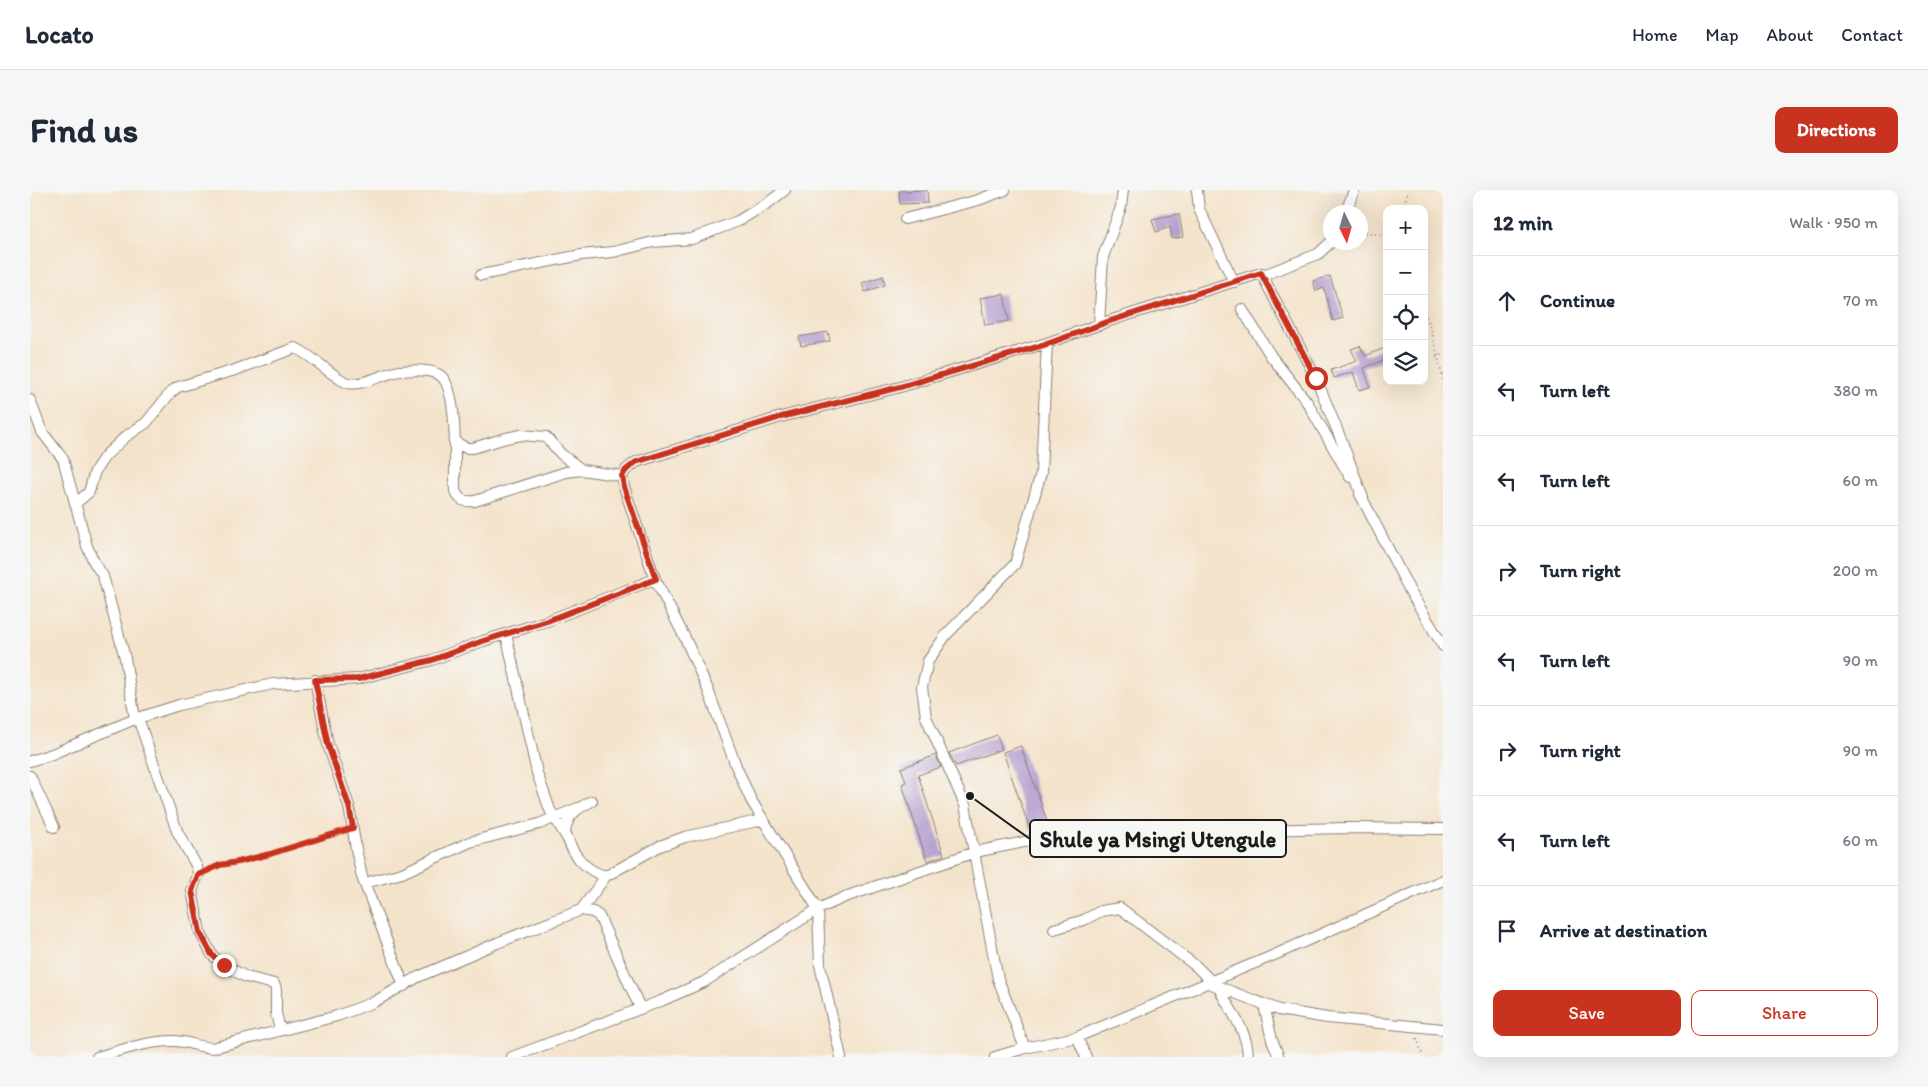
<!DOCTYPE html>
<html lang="en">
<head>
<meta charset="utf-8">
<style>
  :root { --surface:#fff; --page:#f6f6f7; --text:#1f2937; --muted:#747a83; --line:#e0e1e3; --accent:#c8321e }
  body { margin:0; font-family:Itim,sans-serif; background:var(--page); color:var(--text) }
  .controls { position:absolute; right:15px; top:15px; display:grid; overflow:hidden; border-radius:10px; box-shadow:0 5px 20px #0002 }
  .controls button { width:45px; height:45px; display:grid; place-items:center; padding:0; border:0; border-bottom:1px solid var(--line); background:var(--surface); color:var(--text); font:25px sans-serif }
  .compass { position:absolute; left:1293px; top:15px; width:45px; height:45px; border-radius:50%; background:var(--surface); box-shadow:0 5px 20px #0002; rotate:175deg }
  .stop { position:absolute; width:15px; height:15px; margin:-11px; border:4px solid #c8321e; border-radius:50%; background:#fff }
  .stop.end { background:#c8321e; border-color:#fff; box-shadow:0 1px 5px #0008 }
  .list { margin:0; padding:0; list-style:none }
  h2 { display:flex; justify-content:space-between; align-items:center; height:65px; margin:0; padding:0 20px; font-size:21px }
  h2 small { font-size:16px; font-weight:400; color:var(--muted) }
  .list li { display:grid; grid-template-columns:32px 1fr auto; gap:15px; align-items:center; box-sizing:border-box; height:90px; padding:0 20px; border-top:1px solid var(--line) }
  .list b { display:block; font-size:19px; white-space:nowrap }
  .list em { font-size:16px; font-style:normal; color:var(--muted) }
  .actions { display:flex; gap:10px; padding:15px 20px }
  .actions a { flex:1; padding:11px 0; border:1px solid var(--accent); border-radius:10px; text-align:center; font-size:18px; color:var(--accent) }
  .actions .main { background:var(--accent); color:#fff }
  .icon { flex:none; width:28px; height:28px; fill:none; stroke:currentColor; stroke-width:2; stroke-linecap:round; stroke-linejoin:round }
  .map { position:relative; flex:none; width:1413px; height:867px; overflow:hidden; border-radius:10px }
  header { display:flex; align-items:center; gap:30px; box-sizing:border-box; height:70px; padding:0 25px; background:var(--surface); border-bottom:1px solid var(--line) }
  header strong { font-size:24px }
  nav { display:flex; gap:28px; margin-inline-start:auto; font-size:18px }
  .intro { display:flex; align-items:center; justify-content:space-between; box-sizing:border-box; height:120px; padding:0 30px }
  h1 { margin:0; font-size:35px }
  .button { padding:12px 22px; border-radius:10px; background:var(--accent); color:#fff; font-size:18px; font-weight:700 }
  main { display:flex; gap:30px; padding:0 30px }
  aside { flex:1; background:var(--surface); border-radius:10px; box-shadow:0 5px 20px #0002 }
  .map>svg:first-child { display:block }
  .building { fill:#b6a1d0 }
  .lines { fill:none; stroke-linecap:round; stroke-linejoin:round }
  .street-casing { stroke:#888074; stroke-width:12 }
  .path { stroke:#888074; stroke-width:2; stroke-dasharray:1 4; stroke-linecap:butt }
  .street { stroke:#fff; stroke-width:10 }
  .route { stroke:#c8321e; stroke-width:6 }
  .leader { fill:none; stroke:#1c1c1c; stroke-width:2 }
  .callout-dot { fill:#1c1c1c; stroke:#f6f6f2; stroke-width:2 }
  .callout { fill:#f6f6f2; stroke:#1c1c1c; stroke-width:2 }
  .callout-label { font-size:22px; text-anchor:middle; font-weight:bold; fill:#1c1c1c }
</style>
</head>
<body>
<header>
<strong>Locato</strong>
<nav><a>Home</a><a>Map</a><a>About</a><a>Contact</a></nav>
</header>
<div class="intro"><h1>Find us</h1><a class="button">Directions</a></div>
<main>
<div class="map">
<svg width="1413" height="867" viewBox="0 0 1413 867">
  <rect width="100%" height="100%" fill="#f6f6f2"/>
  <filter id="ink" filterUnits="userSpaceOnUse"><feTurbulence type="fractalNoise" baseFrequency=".02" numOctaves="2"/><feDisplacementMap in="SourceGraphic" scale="10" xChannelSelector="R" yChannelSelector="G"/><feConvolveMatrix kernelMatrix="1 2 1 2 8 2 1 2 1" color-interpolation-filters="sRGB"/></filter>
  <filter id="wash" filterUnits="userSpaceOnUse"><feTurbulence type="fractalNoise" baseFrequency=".0096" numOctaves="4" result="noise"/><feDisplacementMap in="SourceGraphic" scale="20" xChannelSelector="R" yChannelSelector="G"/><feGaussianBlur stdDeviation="1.12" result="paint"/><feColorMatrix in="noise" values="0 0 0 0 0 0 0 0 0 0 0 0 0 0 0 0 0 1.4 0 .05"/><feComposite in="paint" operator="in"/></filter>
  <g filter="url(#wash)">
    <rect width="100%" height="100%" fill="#f4e3cb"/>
    <g id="blocks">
      <!-- building -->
      <path class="building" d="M897 0 898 13 870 14 869 1Z
        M1149 24 1153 47 1142 49 1140 37 1126 42 1122 29Z
        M853 86 855 95 835 102 832 93Z
        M1300 86 1313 128 1303 131 1294 98 1286 101 1283 91Z
        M974 104 979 131 955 135 950 108Z
        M798 142 800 151 771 156 769 147Z
        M1330 156 1335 166 1357 157V167L1353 168 1354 170 1334 178 1340 197 1329 200 1323 182 1304 188 1301 180 1327 171 1321 159Z
        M967 545 972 559 926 576 919 563Z
        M991 556 1018 634 1000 640 973 562Z
        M906 565 911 577 888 585 914 665 897 671 872 594 876 592 871 578Z"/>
    </g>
  </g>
  <g filter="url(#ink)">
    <use href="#blocks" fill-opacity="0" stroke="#888074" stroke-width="1"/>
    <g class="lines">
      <!-- street casing -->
      <g class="street-casing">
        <path id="street" d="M1167 0 1169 19 1204 92
          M1316 22 1324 0
          M875 29 948 10 975 0
          M1231 83 1236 84 1288 64 1301 52
          M451 85 551 65 583 62 623 52 662 49 708 31 738 13 755 0
          M1212 119 1241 166 1277 212 1320 287
          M1069 135 1073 67 1091 17 1093 0
          M0 210 12 242 33 269 57 356 64 372 73 386 95 468 105 529
          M424 251 436 258H443L476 248 491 245 516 247 531 264 552 280
          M1330 304 1381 403 1413 456
          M45 314 59 302 65 281 75 266 95 247 116 233 141 202 148 197 205 180 265 158C281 164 306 190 318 193 336 196 353 183 370 181 381 180 397 179 408 184 430 194 424 278 425 301 430 311 434 312 445 311L536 282 552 280 592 286
          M476 444 507 583 520 620 537 648
          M285 490 298 555 319 616 326 659 332 687 374 796
          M108 528 147 641 167 677 168 685 162 701 170 742 182 765 194 775 216 787 244 794 246 799V823L250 840
          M0 571 22 564 105 529 149 515 243 494 328 489 402 470 453 451 517 431 625 389
          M0 586 24 637
          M562 611C548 618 537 625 535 641 541 662 554 681 576 686
          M335 693 372 683 440 652 509 634 548 618
          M551 720 563 722 569 726 610 818
          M1024 739 1054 730 1071 721 1090 718 1167 777 1182 792
          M1179 793 1249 820 1297 828 1413 839
          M1188 796C1199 820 1218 840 1218 867
          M1234 815 1242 850 1249 867
          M1047 847 1056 867
          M995 858 968 789 935 615 896 527 892 497 898 471 916 445 985 374 1011 283 1017 153
          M67 867C92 860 117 851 144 851 156 851 169 857 182 858L307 826 344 812 388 787 467 753 551 720 576 686 630 656 655 647 732 630
          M482 867 631 811 674 792 788 719 815 707 945 662 1034 644 1319 638 1413 639
          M811 867 790 775 788 719 721 610 706 576 678 500 656 450 625 389 594 297 592 286 596 280 606 272 751 227 870 197 1017 153 1079 131 1231 83 1286 188 1312 252 1333 308
          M965 867 995 858 1047 847 1242 766 1413 690"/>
      </g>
      <!-- path -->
      <path class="path" d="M1373 19 1378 0
        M1330 42 1357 45
        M1394 122C1405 144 1407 167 1413 190
        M1406 167 1413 164
        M178 682C194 672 214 671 233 665 260 658 285 650 311 642
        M1387 848 1393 867"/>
      <!-- street -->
      <use href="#street" class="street"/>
    </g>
  </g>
  <g class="lines" filter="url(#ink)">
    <!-- route -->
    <path class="route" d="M194 775 182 765 170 742 162 701 168 685 190 675 208 672 240 664 323 638 319 616 298 555 285 490 328 489 402 470 453 451 517 431 626 389 594 297 592 286 596 280 606 272 751 227 870 197 1017 154 1080 131 1231 83 1286 188"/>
  </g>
  <!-- callouts -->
  <path class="leader" d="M940 606L1000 649"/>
  <circle class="callout-dot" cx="940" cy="606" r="5"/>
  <rect class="callout" x="1000" y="630" width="256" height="37" rx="5"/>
  <g class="callout-label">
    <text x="1128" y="657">Shule ya Msingi Utengule</text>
  </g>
</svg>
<div class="controls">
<button>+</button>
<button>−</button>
<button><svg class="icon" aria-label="locate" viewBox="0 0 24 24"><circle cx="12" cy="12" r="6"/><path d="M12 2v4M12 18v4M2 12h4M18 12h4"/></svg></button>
<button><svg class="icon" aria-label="layers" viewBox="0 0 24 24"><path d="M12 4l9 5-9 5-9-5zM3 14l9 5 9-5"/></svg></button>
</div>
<svg class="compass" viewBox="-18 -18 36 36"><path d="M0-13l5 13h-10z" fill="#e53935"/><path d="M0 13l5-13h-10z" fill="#747a83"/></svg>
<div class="stop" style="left:1286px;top:188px"></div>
<div class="stop end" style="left:194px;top:775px"></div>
</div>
<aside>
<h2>12 min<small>Walk · 950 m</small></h2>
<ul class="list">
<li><svg class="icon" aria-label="ahead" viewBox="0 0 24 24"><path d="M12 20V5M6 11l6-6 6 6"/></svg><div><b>Continue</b></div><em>70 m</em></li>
<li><svg class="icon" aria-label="left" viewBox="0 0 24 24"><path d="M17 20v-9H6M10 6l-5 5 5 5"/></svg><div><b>Turn left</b></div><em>380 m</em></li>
<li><svg class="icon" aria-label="left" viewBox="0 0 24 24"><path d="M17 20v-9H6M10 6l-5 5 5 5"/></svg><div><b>Turn left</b></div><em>60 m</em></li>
<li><svg class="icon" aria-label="right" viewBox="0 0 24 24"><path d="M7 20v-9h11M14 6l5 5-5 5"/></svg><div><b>Turn right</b></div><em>200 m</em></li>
<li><svg class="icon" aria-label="left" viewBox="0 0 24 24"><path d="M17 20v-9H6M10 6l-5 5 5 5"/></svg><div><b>Turn left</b></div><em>90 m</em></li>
<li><svg class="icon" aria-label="right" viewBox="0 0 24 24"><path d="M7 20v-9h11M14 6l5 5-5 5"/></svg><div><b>Turn right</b></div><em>90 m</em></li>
<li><svg class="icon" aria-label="left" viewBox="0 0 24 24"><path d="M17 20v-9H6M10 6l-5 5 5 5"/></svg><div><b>Turn left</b></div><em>60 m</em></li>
<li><svg class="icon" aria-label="arrive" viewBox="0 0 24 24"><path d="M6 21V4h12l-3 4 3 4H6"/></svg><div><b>Arrive at destination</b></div></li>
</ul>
<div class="actions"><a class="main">Save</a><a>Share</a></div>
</aside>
</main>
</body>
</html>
